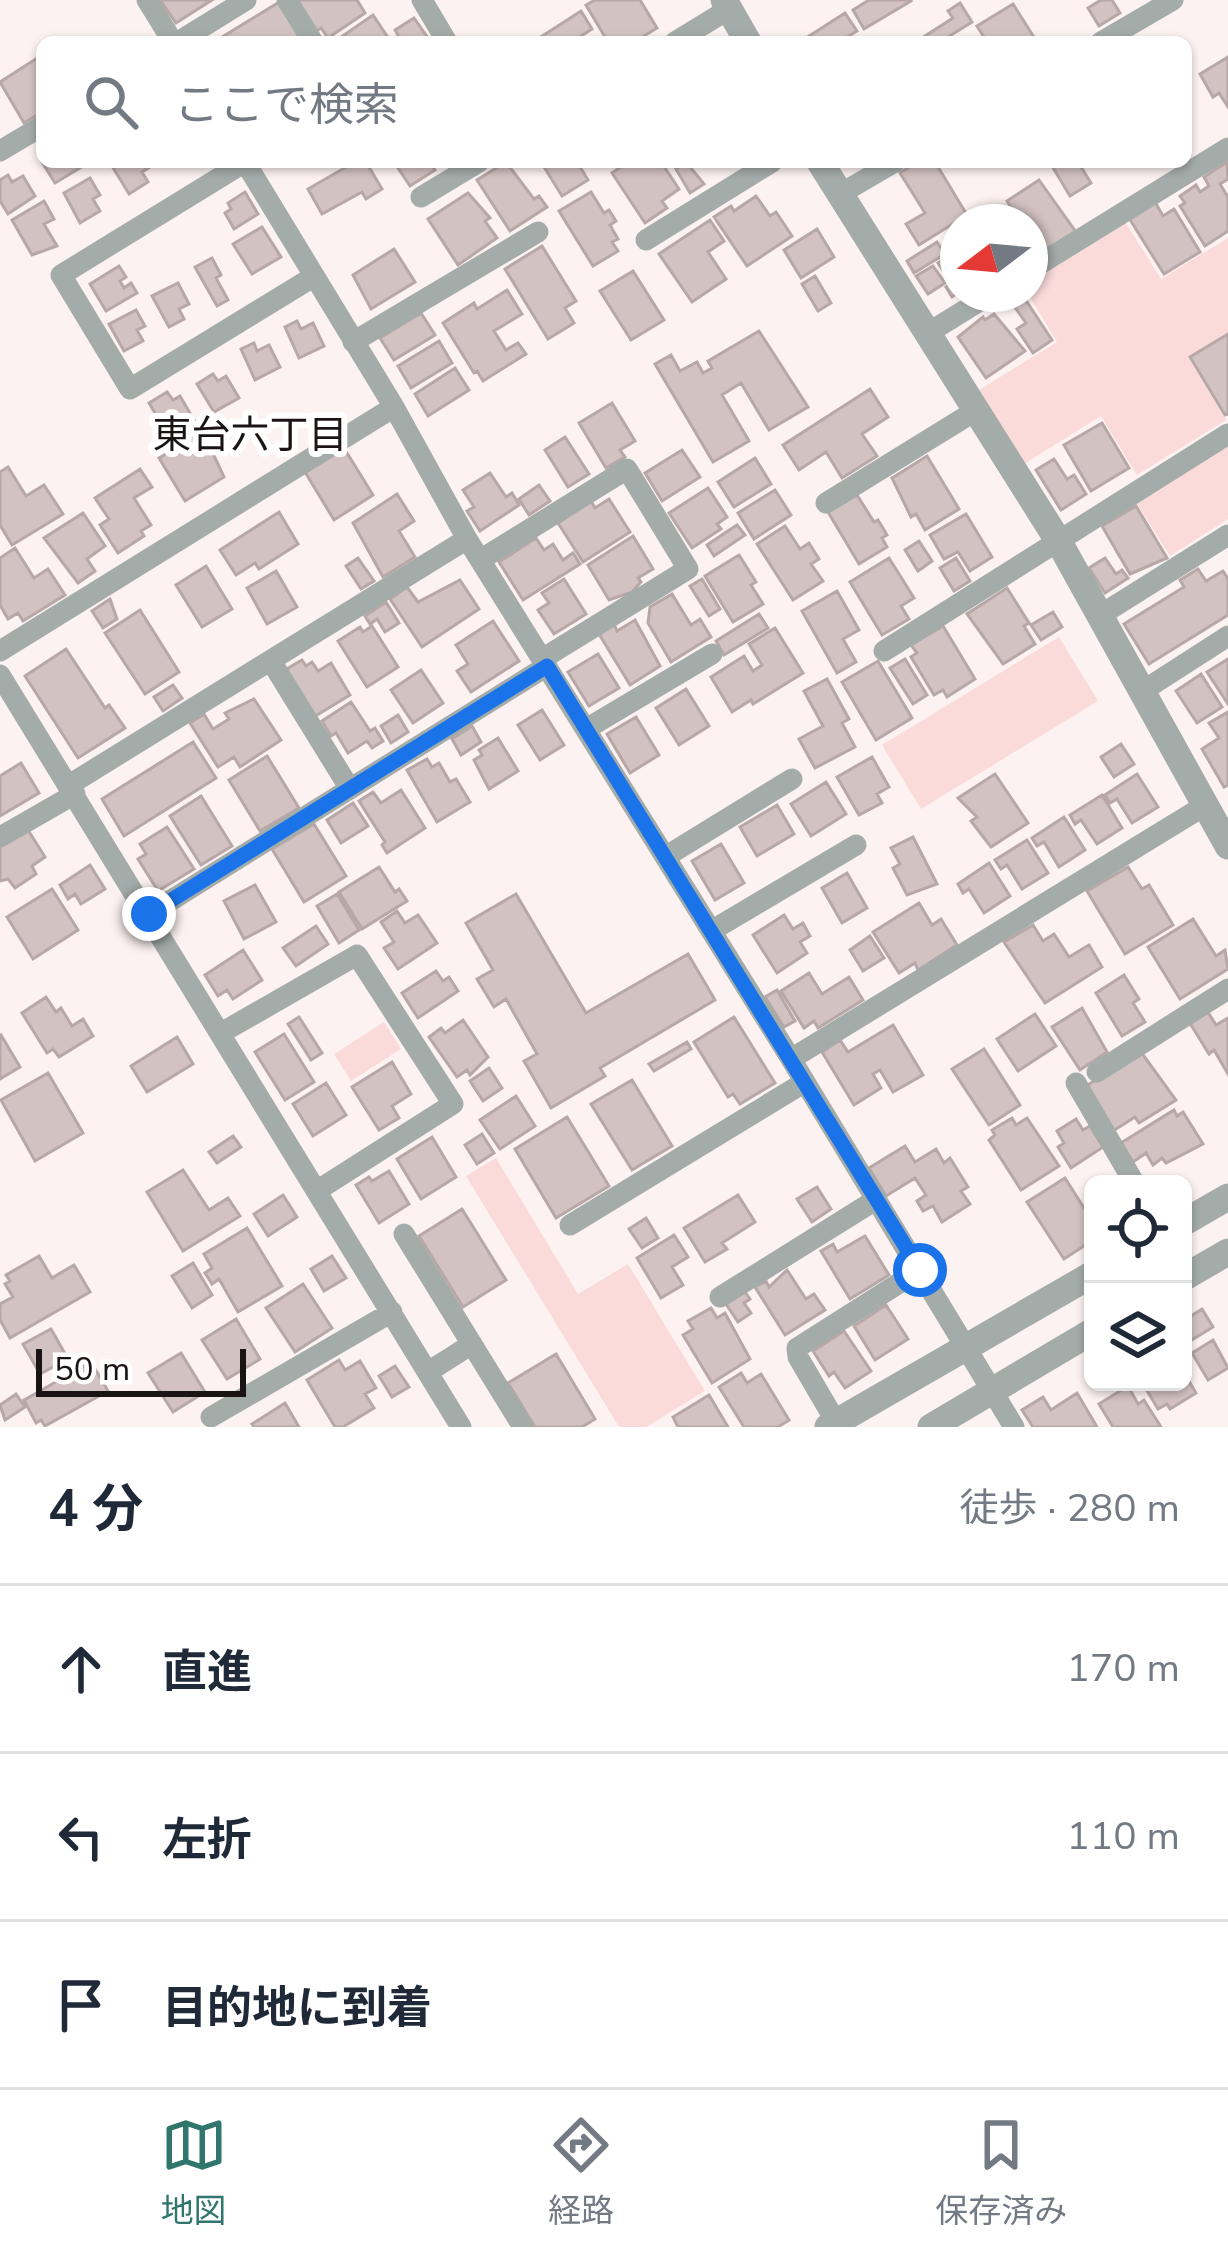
<!DOCTYPE html>
<html lang="ja">
<head>
<meta charset="utf-8">
<style>
  :root { --surface:#fff; --page:#f6f6f7; --text:#1f2937; --muted:#747a83; --line:#e0e1e3; --accent:#30766d }
  body { margin:0; font-family:"Nunito Sans","Noto Sans JP",sans-serif; background:var(--page); color:var(--text) }
  .controls { position:absolute; right:36px; bottom:36px; display:grid; overflow:hidden; border-radius:18px; box-shadow:0 3px 9px #0004 }
  .controls button { width:108px; height:108px; display:grid; place-items:center; padding:0; border:0; border-bottom:3px solid var(--line); background:var(--surface); color:var(--text); font:60px sans-serif }
  .compass { position:absolute; left:940px; top:204px; width:108px; height:108px; border-radius:50%; background:var(--surface); box-shadow:0 3px 9px #0004; rotate:254deg }
  .scale { position:absolute; left:36px; bottom:30px; width:210px; box-sizing:border-box; padding-left:12px; border:6px solid #1a1414; border-top:0; font-size:33px; line-height:42px; white-space:nowrap; color:#1a1414; -webkit-text-stroke:9px #fff; paint-order:stroke }
  .stop { position:absolute; width:36px; height:36px; margin:-27px; border:9px solid #1a73e8; border-radius:50%; background:#fff }
  .stop.end { background:#1a73e8; border-color:#fff; box-shadow:0 3px 12px #0008 }
  .list { margin:0; padding:0; list-style:none }
  h2 { display:flex; justify-content:space-between; align-items:center; height:156px; margin:0; padding:0 48px; font-size:51px }
  h2 small { font-size:39px; font-weight:400; color:var(--muted) }
  .list li { display:grid; grid-template-columns:78px 1fr auto; gap:36px; align-items:center; box-sizing:border-box; height:168px; padding:0 48px; border-top:3px solid var(--line) }
  .list b { display:block; font-size:45px; white-space:nowrap }
  .list em { font-size:39px; font-style:normal; color:var(--muted) }
  .icon { flex:none; width:66px; height:66px; fill:none; stroke:currentColor; stroke-width:2; stroke-linecap:round; stroke-linejoin:round }
  .map { position:relative; flex:none; width:1228px; height:1427px; overflow:hidden }
  .search { position:absolute; background:var(--surface); box-shadow:0 3px 9px #0004; left:36px; right:36px; top:36px; height:132px; display:flex; align-items:center; gap:30px; box-sizing:border-box; padding:0 42px; border-radius:18px; color:var(--muted); font-size:45px }
  .sheet { height:660px; background:var(--surface) }
  nav { display:flex; justify-content:space-around; align-items:center; box-sizing:border-box; height:168px; border-top:3px solid var(--line); background:var(--surface); font-size:33px; color:var(--muted) }
  nav a { display:grid; justify-items:center; gap:6px }
  nav .on { color:var(--accent) }
  .map>svg:first-child { display:block }
  .green { fill:#fbdada }
  .building { fill:#d3c2c2; stroke:#b8a7a7; stroke-width:3 }
  .lines { fill:none; stroke-linecap:round; stroke-linejoin:round }
  .minor { stroke:#a4acaa; stroke-width:21 }
  .tertiary { stroke:#a4acaa; stroke-width:27 }
  .route { stroke:#1a73e8; stroke-width:15 }
  .labels { text-anchor:middle; stroke-width:12; stroke-linejoin:round; paint-order:stroke }
  .neighbourhood-label { font-size:39px; fill:#1a1414; stroke:#fff }
</style>
</head>
<body>
<div class="map">
<svg width="1228" height="1427" viewBox="0 0 1228 1427">
  <rect width="100%" height="100%" fill="#fdf2f2"/>
  <!-- green -->
  <path class="green" d="M1124 220 1161 279 1228 238V332L1188 357 1226 420 1137 475 1101 416 1024 464 979 390 1057 342 1028 294 1030 279Z
    M1228 440V519L1170 556 1134 499Z
    M1059 637 1098 701 921 809 882 745Z
    M384 1022 401 1049 351 1081 334 1054Z
    M496 1158 578 1294 628 1264 705 1391 646 1427H619L466 1176Z"/>
  <!-- building -->
  <path class="building" d="M160 0H212L176 23Z
    M294 0H357L365 13 328 38 321 28 315 32Z
    M595 0H640L657 28 634 42H608L586 5Z
    M869 0H910L911 1 864 29 853 10Z
    M1101 0H1112L1120 13 1099 26 1088 8Z
    M281 1 305 42H214Z
    M960 3 972 22 940 42H929L925 36 953 18 948 11Z
    M1013 4 1037 42H987L977 26Z
    M581 11 592 29 572 42H533Z
    M845 13 857 31 839 42H814L809 36Z
    M373 15 391 42H334Z
    M414 18 428 38 402 42 395 30Z
    M42 55V112L24 123 0 82Z
    M1228 57V107L1219 93 1213 97 1200 74Z
    M42 162H80L83 166 55 183Z
    M118 162H147L150 167 142 172 148 182 129 194 112 166Z
    M355 162H366L382 189 366 199 362 192 322 214 308 189Z
    M394 162H430L435 170 410 186Z
    M506 162 534 199 539 196 547 207 510 231 477 180Z
    M541 162H577L588 180 562 196Z
    M628 162H661L679 189 662 201 667 208 645 223 612 173Z
    M686 162 704 184 690 193 676 169Z
    M917 162H935L967 215 919 245 906 224 925 213 900 173Z
    M1059 162H1078L1091 183 1070 196 1052 166Z
    M1227 162 1228 179 1220 184 1228 197V231L1205 246 1180 206 1185 203 1180 196 1196 185 1200 192 1209 186 1204 177Z
    M8 175 12 182 23 176 35 196 8 214 0 201V180Z
    M90 178 100 195 93 199 100 211 80 223 64 193Z
    M1039 180 1076 232 1041 254 1030 237V222H1020L1007 201Z
    M245 192 258 214 234 229 225 213 231 209 228 203Z
    M591 192 604 213 609 210 616 221 610 225 618 239 612 242 618 251 593 266 559 211Z
    M468 193 490 218 485 221 497 238 458 265 428 219Z
    M756 196 770 216 776 212 792 236 747 266 714 217 731 206 734 211Z
    M44 201 54 219 44 224 57 246 32 255 12 220Z
    M1155 202 1163 216 1174 209 1200 252 1164 274 1129 218Z
    M710 220 724 241 708 252 726 279 692 302 659 254Z
    M262 227 281 257 252 274 233 244Z
    M817 229 834 257 801 278 784 250Z
    M958 237V293L952 297 946 287 951 283 938 263 958 250 952 241Z
    M937 242 945 254 914 273 907 261Z
    M542 246 576 301 565 308 574 323 548 339 505 269Z
    M394 249 415 282 371 309 353 275Z
    M212 258 221 275 216 278 228 300 217 306 195 267Z
    M119 266 126 277 120 281 124 288 131 283 137 293 106 311 90 284Z
    M933 266 945 283 928 294 916 276Z
    M633 271 664 320 631 340 600 291Z
    M815 276 831 303 818 311 802 284Z
    M178 283 189 304 179 309 184 319 169 327 152 296Z
    M507 290 522 314 494 331 506 350 518 343 526 354 483 381 477 371 474 373 443 323 474 303 477 309Z
    M1025 299 1052 340 1033 353 1017 329 1026 323 1014 306Z
    M136 310 145 326 137 330 143 341 124 351 109 324Z
    M421 313 435 335 394 360 380 338Z
    M994 314 1025 351 986 378 958 337 983 317 985 320Z
    M297 321 301 329 313 323 324 346 299 358 285 327Z
    M759 331 808 407 769 430 741 383 722 395 749 441 713 462 655 364 671 355 680 371 697 362 703 373 712 368 708 361Z
    M1228 334V414L1225 415 1190 357Z
    M439 341 452 363 411 388 398 366Z
    M254 343 257 351 269 345 280 367 255 380 241 349Z
    M455 368 469 390 428 416 415 394Z
    M213 374 218 381 226 376 239 398 214 412 197 384Z
    M870 389 888 417 862 434 877 456 842 478 826 452 799 470 783 445Z
    M167 392 173 400 180 396 194 420 168 435 149 403Z
    M612 403 635 441 620 450 625 457 606 468 579 423Z
    M1102 423 1129 468 1091 491 1064 445Z
    M203 432 224 477 185 501 159 458Z
    M565 437 589 474 568 487 545 450Z
    M344 448 373 495 334 520 305 472Z
    M682 450 700 477 662 501 645 473Z
    M927 456 959 509 925 530 916 514 911 517 892 478Z
    M755 458 771 484 734 507 718 482Z
    M1054 459 1067 479 1074 475 1086 494 1061 510 1036 470Z
    M8 467 26 496 44 485 63 514 12 545 0 525V472Z
    M140 469 152 487 134 498 151 525 141 531 144 536 118 553 100 525 109 519 95 498Z
    M490 473 506 497 512 493 519 505 480 531 467 511 474 507 463 490Z
    M539 485 550 501 529 515 519 499Z
    M708 488 727 517 717 524 721 529 692 548 669 513Z
    M775 490 791 515 754 539 738 513Z
    M397 494 414 521 399 531 415 557 383 577 353 523Z
    M857 495 874 522 878 520 887 535 882 538 887 547 859 564 828 512Z
    M609 499 630 532 583 562 558 523 591 501 595 508Z
    M1136 506 1167 558 1130 574 1102 526Z
    M279 512 298 544 259 569 255 563 236 575 220 550Z
    M83 513 105 546 87 559 95 571 78 583 44 538Z
    M966 514 992 557 970 571 958 552 944 559 930 535Z
    M737 525 745 535 714 556 707 545Z
    M785 526 800 549 809 543 819 559 811 564 823 581 793 600 757 544Z
    M633 536 653 569 638 578 641 582 632 592 609 600 588 565Z
    M536 538 544 550 553 544 563 560 573 553 580 564 523 600 499 562Z
    M919 541 932 561 918 571 905 550Z
    M15 548 34 578 48 569 65 595 23 621 18 613 8 619 0 605V558Z
    M739 555 756 582 751 585 763 604 733 622 705 576Z
    M358 558 374 581 361 589 346 566Z
    M889 558 914 598 901 606 909 619 882 635 850 582Z
    M956 558 970 581 954 591 940 568Z
    M1105 558 1116 574 1122 570 1128 578 1105 593 1089 568Z
    M206 566 232 609 202 627 176 585Z
    M1198 569 1206 581 1223 571 1228 579V615L1149 664 1124 624 1184 587 1180 580Z
    M276 571 297 607 267 624 247 588Z
    M564 579 586 614 554 634 538 610 549 603 542 593Z
    M702 579 720 609 709 616 690 586Z
    M460 580 479 609 422 647 390 599 407 587 418 602Z
    M1007 588 1029 623 1024 626 1035 644 1003 664 967 614Z
    M837 591 859 630 843 639 856 662 837 673 802 611Z
    M672 594 691 625 700 619 711 637 671 662 648 623 650 607Z
    M110 599 117 619 103 628 92 611Z
    M386 602 399 623 385 632 377 619 370 624 365 616Z
    M140 610 179 672 145 694 105 633Z
    M1053 612 1062 627 1041 640 1031 625Z
    M759 614 768 628 724 655 716 641Z
    M635 620 660 666 630 685 599 634 614 624 617 631Z
    M493 621 519 661 471 692 457 671 468 664 456 645Z
    M372 626 398 667 367 687 338 641 360 627 363 632Z
    M943 626 975 679 947 697 943 690 934 695 911 657 917 653 911 645Z
    M775 628 803 673 753 704 751 700 732 712 711 677 744 656 753 671 762 665 749 644Z
    M66 649 105 708 109 705 125 728 78 758 25 676Z
    M598 654 619 688 589 706 568 672Z
    M905 659 927 695 913 704 890 668Z
    M1228 659V704L1207 672Z
    M302 660 306 666 312 662 318 671 331 663 350 695 312 718 283 671Z
    M878 661 912 718 876 740 842 682Z
    M421 670 443 703 413 723 391 690Z
    M1201 674 1222 707 1197 723 1176 691Z
    M827 679 849 719 842 723 855 747 815 768 799 739 823 726 804 691Z
    M173 685 182 698 163 711 154 697Z
    M686 689 709 726 679 745 656 708Z
    M254 699 281 740 240 767 234 757 218 767 190 723 204 714 213 729 229 719 225 713Z
    M351 702 370 731 375 728 383 741 372 748 367 741 348 753 336 733 331 736 322 721Z
    M542 710 564 745 540 760 518 725Z
    M1228 712V785L1224 787 1202 749 1219 738 1209 723Z
    M398 715 408 732 391 743 381 726Z
    M636 717 659 755 630 773 607 734Z
    M472 726 481 742 461 755 452 739Z
    M498 738 518 771 489 789 474 760 482 755 479 750Z
    M193 742 216 778 124 836 102 799Z
    M1121 744 1134 764 1114 777 1101 757Z
    M267 756 299 808 260 831 229 780Z
    M872 757 889 787 877 794 882 803 859 815 837 777Z
    M427 759 432 767 439 763 450 782 456 779 470 802 437 822 407 770Z
    M21 763 39 793 0 816V776Z
    M995 774 1028 823 991 847 971 821 977 817 958 798Z
    M1137 774 1158 807 1132 823 1117 799 1110 803 1105 795Z
    M826 782 846 814 811 836 791 804Z
    M401 790 425 828 387 853 382 845 385 842 359 801 373 792 381 803Z
    M1102 795 1122 828 1097 844 1081 820 1075 824 1070 815Z
    M201 796 232 846 201 865 170 816Z
    M353 803 368 826 341 843 327 820Z
    M777 805 794 834 757 856 740 827Z
    M1064 817 1085 850 1059 867 1044 842 1037 846 1032 838Z
    M314 824 346 876 304 902 272 849Z
    M167 827 194 869 158 891 138 859 146 854 140 844Z
    M28 830 45 857 32 866 36 874 15 888 8 879 0 881V847Z
    M913 837 937 884 907 895 893 868 900 864 891 848Z
    M1027 840 1048 873 1022 889 1007 865 1001 869 995 860Z
    M721 844 744 883 715 900 692 861Z
    M989 863 1010 896 984 913 969 889 963 893 958 884Z
    M90 865 105 889 81 904 75 894 68 899 60 885Z
    M379 867 395 892 399 889 407 901 362 929 339 892Z
    M1128 867 1142 889 1149 885 1173 925 1125 954 1087 891Z
    M847 873 867 908 842 923 822 888Z
    M255 885 276 922 244 939 224 901Z
    M52 889 78 930 33 959 7 917Z
    M337 894 359 930 339 943 317 906Z
    M516 894 586 1013 688 954 715 1000 600 1068 605 1076 551 1108 524 1061 537 1054 506 999 494 1007 477 979 493 970 466 923Z
    M919 903 932 925 941 919 957 945 918 970 915 963 899 973 873 932Z
    M397 911 405 923 418 915 437 943 398 969 384 948 394 942 381 922Z
    M784 915 793 929 803 923 810 936 800 942 807 953 777 973 753 935Z
    M1193 919 1216 956 1225 950 1228 969 1180 999 1148 947Z
    M1033 925 1043 941 1054 934 1069 957 1089 945 1102 967 1045 1003 1004 942Z
    M316 926 328 944 296 966 283 948Z
    M870 936 884 958 863 971 850 950Z
    M243 950 262 980 233 999 227 990 218 996 205 975Z
    M436 971 443 981 449 977 458 991 418 1018 402 993Z
    M809 973 822 994 849 977 863 1000 818 1028 814 1021 804 1028 781 991Z
    M1124 975 1139 999 1133 1003 1145 1022 1122 1036 1096 993Z
    M777 990 795 1021 784 1027 765 997Z
    M46 997 56 1012 61 1008 72 1026 83 1019 93 1036 59 1057 53 1049 47 1053 22 1013Z
    M1082 1008 1107 1052 1080 1070 1052 1027Z
    M1206 1009 1216 1025 1228 1018V1074L1214 1050 1209 1054 1188 1020Z
    M1035 1014 1056 1046 1018 1071 997 1039Z
    M299 1017 322 1053 311 1060 288 1024Z
    M734 1017 775 1083 740 1104 733 1094 728 1097 694 1042Z
    M463 1020 488 1057 470 1075 467 1070 457 1077 429 1037 441 1028 445 1033Z
    M893 1025 923 1075 893 1092 880 1070 873 1074 881 1088 854 1105 822 1052 840 1040 848 1052Z
    M284 1034 314 1082 285 1100 255 1052Z
    M1 1035 20 1067 0 1079V1036Z
    M177 1037 193 1064 147 1092 131 1066Z
    M687 1042 691 1049 654 1071 649 1064Z
    M984 1049 1020 1105 989 1125 952 1069Z
    M1141 1052 1176 1100 1139 1123 1135 1117 1113 1131 1086 1086Z
    M392 1062 411 1094 392 1106 399 1118 379 1130 352 1087Z
    M489 1068 502 1088 483 1101 470 1081Z
    M48 1073 83 1133 35 1161 1 1100Z
    M632 1080 672 1146 632 1170 591 1104Z
    M326 1083 346 1115 313 1136 293 1104Z
    M516 1096 535 1126 500 1149 480 1120Z
    M1174 1110 1177 1116 1183 1112 1203 1144 1166 1163 1162 1158 1153 1165 1146 1153 1133 1162 1121 1143Z
    M567 1117 609 1186 556 1218 515 1149Z
    M1012 1118 1016 1125 1027 1118 1059 1166 1021 1190 989 1140 995 1135 992 1130Z
    M1076 1119 1083 1130 1090 1126 1103 1147 1071 1168 1058 1147 1064 1143 1057 1131Z
    M482 1134 494 1153 477 1164 465 1145Z
    M233 1136 241 1147 217 1163 209 1152Z
    M432 1137 456 1177 421 1199 397 1159Z
    M905 1146 915 1162 936 1149 944 1163 950 1158 968 1187 961 1191 970 1204 942 1222 933 1206 923 1211 917 1201 926 1195 915 1178 886 1196 869 1168Z
    M183 1170 209 1210 228 1198 240 1216 183 1251 147 1192Z
    M389 1171 409 1204 379 1223 356 1185 369 1177 372 1181Z
    M1065 1178 1084 1208 1089 1205 1093 1212V1240L1064 1259 1027 1202Z
    M817 1187 831 1209 812 1222 797 1199Z
    M283 1195 297 1217 268 1236 254 1214Z
    M738 1195 755 1222 722 1243 727 1249 705 1262 684 1228Z
    M462 1209 506 1280 463 1307 419 1236Z
    M646 1218 658 1238 642 1248 629 1229Z
    M247 1228 282 1286 238 1312 219 1279 212 1284 205 1273 212 1268 204 1254Z
    M674 1235 688 1257 672 1267 683 1285 661 1298 637 1258Z
    M865 1236 889 1275 850 1299 821 1251 833 1244 837 1252Z
    M39 1256 52 1278 74 1265 90 1292 10 1338 0 1320V1304L13 1297 5 1284 10 1281 6 1275Z
    M332 1256 346 1278 324 1291 311 1269Z
    M193 1263 212 1295 192 1308 172 1276Z
    M787 1270 806 1299 814 1294 825 1310 785 1335 755 1287 766 1281 769 1287Z
    M303 1284 332 1328 295 1352 266 1308Z
    M745 1292 750 1299 744 1303 751 1313 738 1322 726 1304Z
    M886 1305 908 1339 875 1360 854 1326Z
    M711 1308 717 1318 725 1313 750 1359 712 1383 683 1335 693 1329 688 1321Z
    M1202 1309 1213 1327 1190 1341 1183 1321Z
    M236 1319 260 1359 227 1379 202 1340Z
    M51 1329 68 1359 40 1374 23 1344Z
    M844 1331 871 1371 845 1388 834 1372 829 1376 813 1351Z
    M1213 1340 1228 1368 1208 1380 1192 1353Z
    M181 1353 205 1392 173 1412 148 1373Z
    M556 1354 595 1419 582 1427H535L508 1383Z
    M339 1360 345 1370 360 1361 376 1388 365 1394 374 1408 343 1427H335L307 1380Z
    M91 1362 108 1391 45 1426 41 1420 36 1423 24 1400Z
    M395 1366 409 1387 392 1397 379 1376Z
    M1183 1371 1196 1393 1170 1409 1167 1404 1158 1409 1142 1382H1183Z
    M741 1373 747 1383 761 1374 789 1420 778 1427H744L719 1387Z
    M1128 1386 1138 1404 1144 1400 1161 1427H1113L1099 1404Z
    M1077 1393 1097 1427H1033L1022 1410 1043 1397 1051 1410Z
    M16 1394 25 1407 5 1420 0 1405Z
    M709 1395 728 1427H678L673 1417Z
    M285 1403 299 1427H254L252 1424Z"/>
  <g class="lines">
    <!-- minor -->
    <path class="minor" d="M147 0 173 42
      M287 0 313 42
      M422 0 447 42
      M178 42 246 0
      M675 42 729 9
      M1101 42 1173 0
      M0 151 42 126
      M245 162 394 407 467 539 791 1059 1014 1427
      M245 162 61 275 130 389 313 277
      M840 194 895 162
      M421 197 479 162
      M646 240 772 162
      M1030 270 1228 148
      M928 333 991 294
      M353 342 538 232
      M826 503 975 411
      M480 560 627 469 688 569 542 659
      M1099 616 1228 535
      M0 651 394 407
      M884 651 1228 434
      M271 661 350 789
      M0 675 461 1427
      M1141 692 1228 636
      M586 729 712 654
      M69 785 467 539
      M0 837 75 794
      M665 857 792 779
      M149 914 547 666
      M711 931 856 845
      M221 1033 357 955 453 1104 318 1190
      M791 1059 1204 806
      M1097 1072 1228 989
      M1076 1083 1135 1184
      M570 1225 805 1082
      M404 1234 523 1427
      M720 1297 877 1199
      M428 1372 472 1344
      M211 1417 392 1312
      M836 1422 798 1357 797 1348 920 1270"/>
    <!-- tertiary -->
    <path class="tertiary" d="M724 0 748 42
      M820 162 1059 542 1228 846
      M1183 1223 1228 1197
      M1183 1278 1228 1252
      M828 1427 1093 1274
      M931 1427 1093 1331"/>
  </g>
  <g class="lines">
    <!-- route -->
    <path class="route" d="M149 914 547 666 920 1270"/>
  </g>
  <g class="labels">
    <!-- neighbourhood labels -->
    <g class="neighbourhood-label">
      <text x="250" y="448">東台六丁目</text>
    </g>
  </g>
</svg>
<div class="controls">
<button><svg class="icon" aria-label="locate" viewBox="0 0 24 24"><circle cx="12" cy="12" r="6"/><path d="M12 2v4M12 18v4M2 12h4M18 12h4"/></svg></button>
<button><svg class="icon" aria-label="layers" viewBox="0 0 24 24"><path d="M12 4l9 5-9 5-9-5zM3 14l9 5 9-5"/></svg></button>
</div>
<svg class="compass" viewBox="-18 -18 36 36"><path d="M0-13l5 13h-10z" fill="#e53935"/><path d="M0 13l5-13h-10z" fill="#747a83"/></svg>
<div class="scale">50 m</div>
<div class="stop" style="left:920px;top:1270px"></div>
<div class="stop end" style="left:149px;top:914px"></div>
<div class="search"><svg class="icon" aria-label="search" viewBox="0 0 24 24"><circle cx="10" cy="10" r="6"/><path d="M15 15l6 6"/></svg>ここで検索</div>
</div>
<section class="sheet">
<h2>4 分<small>徒歩 · 280 m</small></h2>
<ul class="list">
<li><svg class="icon" aria-label="ahead" viewBox="0 0 24 24"><path d="M12 20V5M6 11l6-6 6 6"/></svg><div><b>直進</b></div><em>170 m</em></li>
<li><svg class="icon" aria-label="left" viewBox="0 0 24 24"><path d="M17 20v-9H6M10 6l-5 5 5 5"/></svg><div><b>左折</b></div><em>110 m</em></li>
<li><svg class="icon" aria-label="arrive" viewBox="0 0 24 24"><path d="M6 21V4h12l-3 4 3 4H6"/></svg><div><b>目的地に到着</b></div></li>
</ul>
</section>
<nav>
<a class="on"><svg class="icon" aria-label="map" viewBox="0 0 24 24"><path d="M3 6l6-2 6 2 6-2v14l-6 2-6-2-6 2zM9 4v14M15 6v14"/></svg>地図</a>
<a><svg class="icon" aria-label="directions" viewBox="0 0 24 24"><path d="M12 3l9 9-9 9-9-9zM9 14v-3h6M13 9l2 2-2 2"/></svg>経路</a>
<a><svg class="icon" aria-label="saved" viewBox="0 0 24 24"><path d="M7 4h10v16l-5-4-5 4z"/></svg>保存済み</a>
</nav>
</body>
</html>
